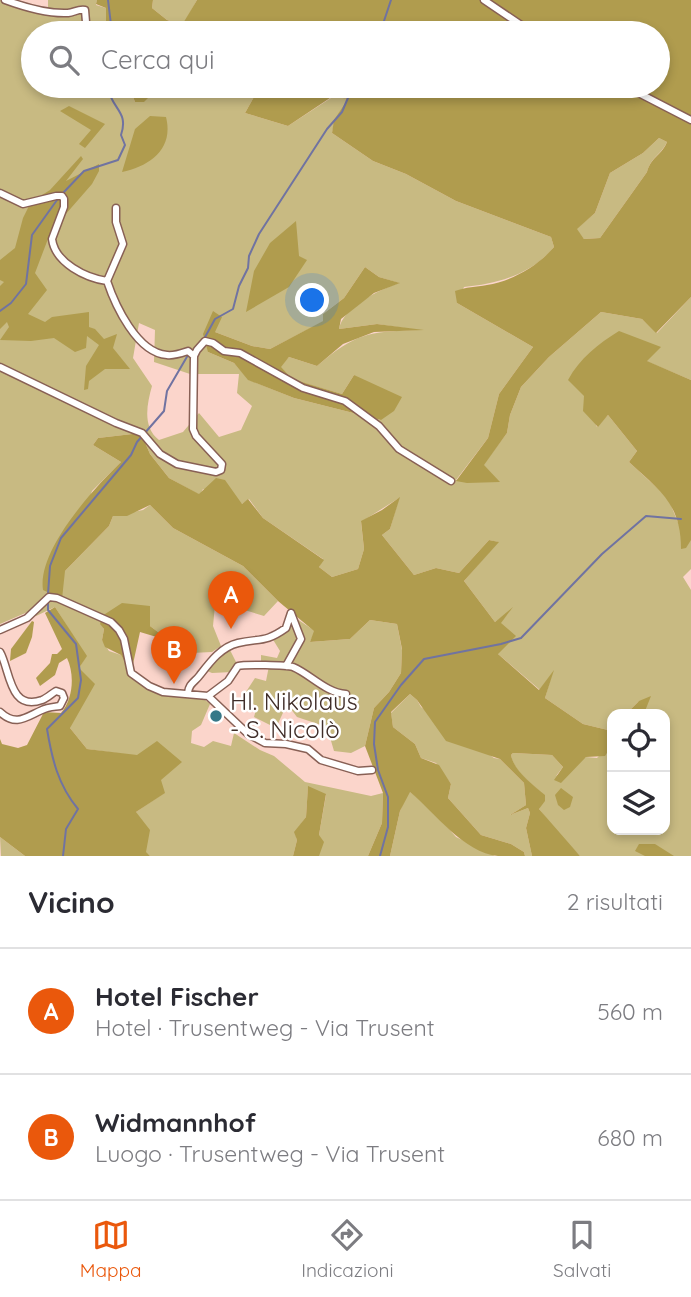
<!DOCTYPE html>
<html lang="it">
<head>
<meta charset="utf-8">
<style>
  :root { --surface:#fff; --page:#f2f2f3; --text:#2b2b33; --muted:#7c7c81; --line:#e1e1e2; --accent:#ea580c }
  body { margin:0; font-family:Quicksand,sans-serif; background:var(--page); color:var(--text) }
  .controls { position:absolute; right:21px; bottom:21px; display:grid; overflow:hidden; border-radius:14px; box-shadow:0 4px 10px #0003 }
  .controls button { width:63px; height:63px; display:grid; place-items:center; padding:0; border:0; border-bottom:2px solid var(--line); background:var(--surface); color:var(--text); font:35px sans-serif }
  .you { position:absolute; left:313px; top:301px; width:24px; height:24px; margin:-18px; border:5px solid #fff; border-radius:50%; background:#1a73e8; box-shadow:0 0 0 10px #1a73e833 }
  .badge { display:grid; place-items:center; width:46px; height:46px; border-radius:50%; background:var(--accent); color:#fff; font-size:23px; font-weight:700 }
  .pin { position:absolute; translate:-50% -58px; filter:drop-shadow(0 2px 4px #0008) }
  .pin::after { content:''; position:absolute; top:37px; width:24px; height:21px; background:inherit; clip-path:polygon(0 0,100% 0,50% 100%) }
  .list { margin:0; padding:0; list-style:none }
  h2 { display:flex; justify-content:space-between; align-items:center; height:91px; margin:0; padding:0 28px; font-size:30px }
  h2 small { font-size:23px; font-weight:400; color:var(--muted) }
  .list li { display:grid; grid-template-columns:46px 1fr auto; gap:21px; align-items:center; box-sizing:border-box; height:126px; padding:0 28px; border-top:2px solid var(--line) }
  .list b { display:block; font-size:26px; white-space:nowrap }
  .list p { margin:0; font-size:23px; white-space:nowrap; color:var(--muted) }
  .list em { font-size:23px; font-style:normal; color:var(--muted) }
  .icon { flex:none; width:38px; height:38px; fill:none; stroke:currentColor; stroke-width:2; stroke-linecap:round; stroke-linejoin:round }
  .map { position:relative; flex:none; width:691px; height:856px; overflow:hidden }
  .search { position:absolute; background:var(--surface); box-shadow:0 4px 10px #0003; left:21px; right:21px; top:21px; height:77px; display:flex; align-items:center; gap:18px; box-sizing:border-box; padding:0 24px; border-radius:38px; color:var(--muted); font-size:26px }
  .sheet { height:343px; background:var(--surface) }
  nav { display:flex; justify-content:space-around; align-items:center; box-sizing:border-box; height:98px; border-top:2px solid var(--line); background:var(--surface); font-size:19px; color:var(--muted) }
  nav a { display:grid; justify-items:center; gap:4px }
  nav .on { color:var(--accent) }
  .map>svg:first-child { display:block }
  .green { fill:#c8ba82; fill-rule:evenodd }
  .forest { fill:#b09c4e; fill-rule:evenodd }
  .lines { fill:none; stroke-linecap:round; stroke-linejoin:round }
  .stream { stroke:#7073a1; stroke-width:2 }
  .minor-casing { stroke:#886055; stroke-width:9 }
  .minor { stroke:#fff; stroke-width:6 }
  .poi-dot { fill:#357888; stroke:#fff; stroke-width:2.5 }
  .labels { text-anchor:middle; stroke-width:5; stroke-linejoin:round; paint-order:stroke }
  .poi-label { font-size:24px; fill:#402e29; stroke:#fff; text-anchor:start }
</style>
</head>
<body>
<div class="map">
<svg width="691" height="856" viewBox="0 0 691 856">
  <rect width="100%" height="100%" fill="#fbd5cb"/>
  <!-- green -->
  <path class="green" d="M0 0 48 9V0H97L96 5 106 8V33H33V86H58L71 97 91 93 99 86H129L135 102H143L160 86H190L197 91 200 86H260L245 113 288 126 334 96 349 99 335 120 332 133 373 161 406 174 456 201 551 237 554 247C532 274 498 284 464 287L457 303 533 347 499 394 488 438 456 480 499 482 483 465 507 433 510 415 521 387 549 357 601 312 642 319 657 333 691 297V380L646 361 660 347 584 397 597 427 608 415 637 451 629 462 668 498 681 530 691 540V569L683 577 691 590V856H580L562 838 539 809 544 795C532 784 513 771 511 755L513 753 552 755 563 767 556 776 586 757 597 758 612 742V830H665V714H632L639 701 626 714H612V731L583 724 545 698 552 674 540 690 498 654 500 623 510 611 495 622 464 581 498 542 489 540 459 573 436 568 414 575 382 535 390 529 399 498 361 522 364 549 358 569 332 577 319 567 323 559 263 518 249 499 242 504 203 489 200 495 169 478 150 454 141 433 98 438 93 445 121 462 92 491 65 571 109 526 113 516 143 510 150 505 173 528 243 566 278 601 264 616 222 603 215 605 213 626 221 646 212 652 170 654V641L150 626 100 623 104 629 102 640 109 651 121 655C125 661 128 669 133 674 154 696 190 683 210 704L201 725 192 731 191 743 204 747 213 741 231 746 234 733 260 750 274 756 305 782 371 796 383 793 382 823 368 856H319V835L326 795 308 787 306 817 295 832 297 840 293 856H150L146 853 136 812 164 793 160 780 181 762 87 749 70 728 79 668 86 656 55 607 36 616 30 611 0 624ZM365 267 379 277 399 283C379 290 343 307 339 329L377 324 418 330C367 332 356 333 317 366L289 357 280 367 291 379 342 394 354 375 381 420 294 398 249 380 234 363 208 352 215 332 252 346 270 349 324 321 323 314 344 298ZM139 323 155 330 154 362 190 374H239L237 393 252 406 241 430 219 437 199 413 183 432 159 440C142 427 147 404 152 386L133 358Z
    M153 0H197L183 25 167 20 152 8Z
    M659 138 667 142C661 155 651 157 647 172L600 238 584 239 576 229 595 213 610 173 643 153Z
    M297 619 315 631 310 642 350 639 370 620 397 624 402 650 401 673 389 692 374 708 365 746 351 753 334 751 327 727 297 717 287 704 276 728 254 717 257 706 242 698 255 678 266 681 269 666 261 664V655L277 658 280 651 272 638 284 631Z
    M229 648 237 664 232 672 212 673 205 670Z
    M410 694 417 700 421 707 494 758 500 759 524 783 526 805 510 815 528 808 530 813 526 828 532 856H525L524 852 511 844 481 835 448 798 451 784 436 763 421 758 415 744 393 727 391 713Z
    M409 791 432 810 456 837 495 856H390L400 811Z
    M0 837 25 856H1Z"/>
  <!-- forest -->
  <path class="forest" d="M97 0H153L152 8 167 20 182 25 197 0H691V297L656 333 642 319 601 312 549 357 521 387 510 415 507 433 484 465 500 482 467 483 456 481 488 438 499 394 533 347 457 303 455 291C466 287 476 287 487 285 512 281 538 266 554 247L551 237 456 201 406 174 373 161 332 133 334 120 348 99 333 96 288 126 245 113 260 86H658V33H233L228 30 227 33H106V8L96 4ZM659 138 667 142C662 155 651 157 647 172L600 238 584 239 577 229 595 213 610 173 643 153Z
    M58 86H99L91 93 71 97Z
    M129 86H160L144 102H135Z
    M69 106 105 124 85 148 79 144 91 130 60 111Z
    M150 116 166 117C174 149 150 166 122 172L135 129Z
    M81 156 83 159 66 181 99 164V171L92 184 51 231 35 273 47 290 28 314 45 322 52 317 89 312V327L95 329 104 339 117 334 113 348 130 369H105L89 381 88 389 84 390 86 366 99 345 87 336 86 348 75 352 54 338 31 341 0 340 9 327 7 322 0 329V286L4 282 0 280V260L15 248 23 218 31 202 50 190Z
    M296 221 299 256 307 260 289 287 246 312 254 271 270 243Z
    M365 267 379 277 400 283 374 293 341 319 339 329 377 324 424 330 374 332 343 344 317 366 289 357 281 367 292 379 342 394 354 375 402 397 394 411 381 420 294 398 248 380 234 363 208 352 203 334 213 311 222 317 215 332 252 346 270 349 323 321V314L344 298Z
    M619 331 661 347 647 361 691 380V540L686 548 681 549C681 503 659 490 629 462L637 451 608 415 598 427 583 411 584 396 568 380C580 358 598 344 619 331Z
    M141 433 150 454 169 478 199 494 216 478 225 480 242 504 248 499 263 518 324 560 319 567 332 577 358 569 364 549 361 521 382 510 400 497 390 529 382 535 414 575 436 568 459 573 489 540 499 542 464 581 495 622 513 607 501 623 516 636 498 654 539 690 554 670 545 698 583 724 612 731V745L605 756 586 757 561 783 554 780 563 767 552 755 513 753 511 755C514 771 532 784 545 795V801L539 809 580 856H532L526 828 530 813 528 808 510 815 526 805 524 783 500 759 446 741 417 700 410 694 391 712 393 727 415 744 421 758 439 765 451 784 448 798 481 835 511 844 524 852 525 856C516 856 507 856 498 856 464 853 434 812 410 792L400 811 390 856H368L382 823 383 793 365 746 374 708 389 692 401 673 402 649 397 624 370 620 350 639 310 642 314 631 278 601 243 566 173 528 150 505 127 516H113L109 526 65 571 62 599 43 590C37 550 94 488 121 462L93 445 98 438Z
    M122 603 150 606V626L170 641 140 632 131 673 121 655 105 647 102 640 104 629 100 624 102 616Z
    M55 607 87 656 79 668 95 684 70 728 87 749 137 755 157 741 182 762 161 780 165 793 136 812 150 830 146 852 150 856H25L0 837V739L2 744 18 748 27 745 44 712 61 713C73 699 75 675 67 658L59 663 55 675 40 686 36 678 50 663 52 654H57L62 649 45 613Z
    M32 621 34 622 32 637 26 653 10 661 11 649Z
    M651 696 645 711 626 714 639 701Z
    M308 786 326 794 319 835 324 842 319 856H293L297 840 294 832 306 817Z
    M561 788 573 797 570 807 564 810 558 805 555 795Z
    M639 844H655L674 856H645L635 851Z"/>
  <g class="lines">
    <!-- stream -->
    <path class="stream" d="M108 0 112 33
      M376 33 384 21 391 0
      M63 193 84 171 118 160 125 145 121 135C129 111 112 110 107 86
      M0 311 11 303 26 284 32 235 57 200
      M204 339 215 319 233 309 239 286 248 268 249 256 259 234 327 129 342 112 353 86
      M48 594 50 566 61 538 131 455 137 442 164 411 167 391 188 355
      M48 603V610L76 644 81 680 78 698 47 729C52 759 58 785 78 809L66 829 63 856
      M380 856 388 827V797L378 770 374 744 375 722 401 685 424 659 501 644 521 638 602 554 646 516 681 519"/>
    <!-- minor casing -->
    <g class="minor-casing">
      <path id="minor" d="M5 0C24 7 48 14 68 13 75 12 78 9 85 10L86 22 82 28
        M484 0 533 33
        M625 86 691 120
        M0 193 23 204 56 196H62L64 199V207L52 239C55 263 86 278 107 281 115 305 137 353 167 355 174 356 182 353 188 351L194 356
        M107 281 123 244 116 222V208
        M0 367 116 423 142 433 160 454 177 464 216 472 221 470 222 464 196 436 193 429 194 356 197 350 205 341 213 343 224 351 240 353 303 388 345 401 379 426 399 449 451 481
        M0 630 27 618 49 597 57 598 111 622 119 630 124 639 131 673 149 686 163 692 208 696 248 734 265 743 286 744 308 749 321 760 358 771 372 770
        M0 652C10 669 9 712 42 700 47 698 51 694 56 691L62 693 64 698 60 706C54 707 48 707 42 710 26 717 16 727 0 712
        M286 666 301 639 291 613
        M188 693C189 683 195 682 200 675 210 662 221 647 238 643 260 638 265 643 286 628L291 613
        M208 696 228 681 238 666C244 664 287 665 293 667 310 674 326 693 346 694"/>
    </g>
    <!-- minor -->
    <use href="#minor" class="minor"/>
  </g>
  <!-- markers -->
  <circle class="poi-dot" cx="216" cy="716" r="7"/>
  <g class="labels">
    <!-- poi labels -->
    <g class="poi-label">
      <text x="230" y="710">Hl. Nikolaus<tspan x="230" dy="28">- S. Nicolò</tspan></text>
    </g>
  </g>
</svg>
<div class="controls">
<button><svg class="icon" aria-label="locate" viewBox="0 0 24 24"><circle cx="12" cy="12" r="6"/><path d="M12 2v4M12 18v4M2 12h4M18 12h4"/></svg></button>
<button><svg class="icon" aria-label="layers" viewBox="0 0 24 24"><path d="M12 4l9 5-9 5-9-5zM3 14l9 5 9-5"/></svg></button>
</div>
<div class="you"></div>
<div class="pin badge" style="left:231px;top:629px">A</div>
<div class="pin badge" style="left:174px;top:684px">B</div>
<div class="search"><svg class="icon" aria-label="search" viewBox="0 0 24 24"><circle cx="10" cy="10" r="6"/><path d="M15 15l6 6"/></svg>Cerca qui</div>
</div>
<section class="sheet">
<h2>Vicino<small>2 risultati</small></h2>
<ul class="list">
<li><span class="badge">A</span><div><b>Hotel Fischer</b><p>Hotel · Trusentweg - Via Trusent</p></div><em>560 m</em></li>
<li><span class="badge">B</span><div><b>Widmannhof</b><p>Luogo · Trusentweg - Via Trusent</p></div><em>680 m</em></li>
</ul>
</section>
<nav>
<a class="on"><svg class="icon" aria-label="map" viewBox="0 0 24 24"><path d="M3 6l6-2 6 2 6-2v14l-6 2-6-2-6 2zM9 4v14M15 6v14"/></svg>Mappa</a>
<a><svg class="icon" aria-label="directions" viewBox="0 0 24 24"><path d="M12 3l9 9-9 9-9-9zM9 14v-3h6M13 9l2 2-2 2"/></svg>Indicazioni</a>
<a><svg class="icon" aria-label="saved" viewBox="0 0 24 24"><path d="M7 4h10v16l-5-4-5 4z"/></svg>Salvati</a>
</nav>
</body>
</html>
